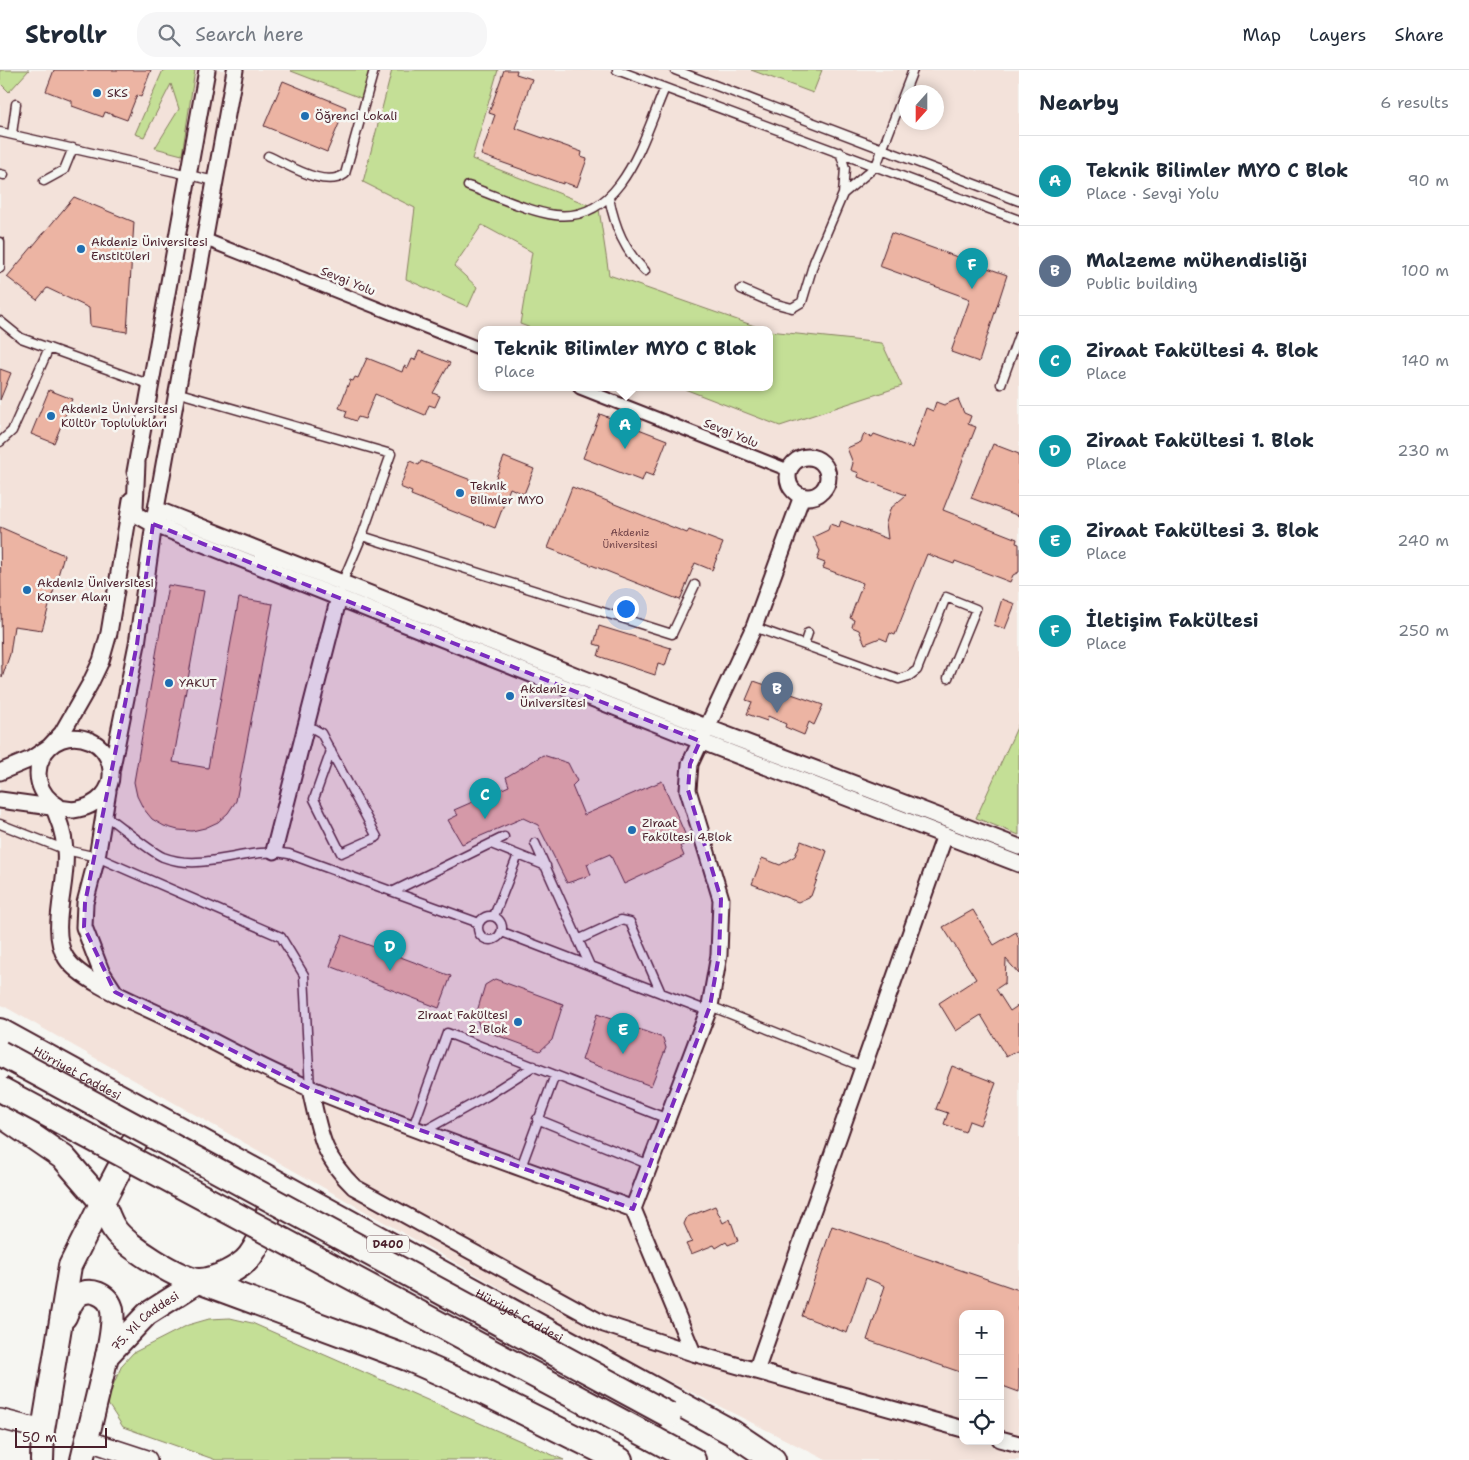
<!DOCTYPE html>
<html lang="en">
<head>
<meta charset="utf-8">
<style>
  :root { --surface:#fff; --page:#f6f6f7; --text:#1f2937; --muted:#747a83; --line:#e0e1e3; --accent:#111827 }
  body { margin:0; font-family:"Shantell Sans",sans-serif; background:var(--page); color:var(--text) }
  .controls { position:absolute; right:15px; bottom:15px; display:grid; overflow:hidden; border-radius:10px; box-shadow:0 2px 12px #0003 }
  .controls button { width:45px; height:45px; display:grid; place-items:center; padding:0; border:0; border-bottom:1px solid var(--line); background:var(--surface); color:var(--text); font:25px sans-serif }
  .compass { position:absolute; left:899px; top:15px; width:45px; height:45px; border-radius:50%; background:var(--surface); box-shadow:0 2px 12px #0003; rotate:201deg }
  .scale { position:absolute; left:15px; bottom:12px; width:92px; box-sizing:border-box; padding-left:5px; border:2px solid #4a1f2b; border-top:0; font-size:14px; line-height:18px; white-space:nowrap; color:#4a1f2b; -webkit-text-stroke:4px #f6f6f2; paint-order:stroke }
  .you { position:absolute; left:625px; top:538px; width:18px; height:18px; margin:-12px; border:4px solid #fff; border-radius:50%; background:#1a73e8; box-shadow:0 0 0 8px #1a73e833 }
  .badge { display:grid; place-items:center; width:32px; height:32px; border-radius:50%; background:var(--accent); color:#fff; font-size:16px; font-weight:700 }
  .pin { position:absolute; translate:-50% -41px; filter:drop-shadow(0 1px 2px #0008) }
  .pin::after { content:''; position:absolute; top:26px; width:18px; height:15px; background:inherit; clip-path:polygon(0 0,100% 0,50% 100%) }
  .popup { position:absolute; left:478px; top:256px; width:295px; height:65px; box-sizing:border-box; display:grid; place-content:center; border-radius:10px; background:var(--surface); filter:drop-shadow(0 1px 4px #0005); font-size:16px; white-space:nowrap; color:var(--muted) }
  .popup b { font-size:19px; color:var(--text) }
  .popup::after { content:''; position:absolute; left:50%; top:100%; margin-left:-10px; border:10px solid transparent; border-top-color:var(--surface) }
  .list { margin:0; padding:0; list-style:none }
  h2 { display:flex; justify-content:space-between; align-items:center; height:65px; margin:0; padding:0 20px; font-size:21px }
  h2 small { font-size:16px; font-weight:400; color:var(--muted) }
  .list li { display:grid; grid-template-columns:32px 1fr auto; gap:15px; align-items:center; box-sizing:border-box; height:90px; padding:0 20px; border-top:1px solid var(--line) }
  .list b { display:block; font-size:19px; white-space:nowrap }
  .list p { margin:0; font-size:16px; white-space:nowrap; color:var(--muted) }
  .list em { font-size:16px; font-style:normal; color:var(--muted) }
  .icon { flex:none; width:28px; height:28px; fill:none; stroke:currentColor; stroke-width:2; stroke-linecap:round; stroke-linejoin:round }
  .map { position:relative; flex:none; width:1019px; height:1390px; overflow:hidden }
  header { display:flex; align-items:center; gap:30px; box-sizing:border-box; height:70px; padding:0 25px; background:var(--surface); border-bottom:1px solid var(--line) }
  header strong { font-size:24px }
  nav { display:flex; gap:28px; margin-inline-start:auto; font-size:18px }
  .search { width:350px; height:45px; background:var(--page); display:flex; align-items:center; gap:12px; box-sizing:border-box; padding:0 18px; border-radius:20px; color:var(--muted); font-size:19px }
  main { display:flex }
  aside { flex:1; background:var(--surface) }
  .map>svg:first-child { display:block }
  .built { fill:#f3e2da; fill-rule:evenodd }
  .green { fill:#c4df96; stroke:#877f60 }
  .building { fill:#ecb4a3; stroke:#4a1f2b }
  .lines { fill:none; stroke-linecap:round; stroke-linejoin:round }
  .service-casing { stroke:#4a1f2b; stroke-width:11 }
  .pedestrian-casing { stroke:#4a1f2b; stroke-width:15 }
  .minor-casing { stroke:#4a1f2b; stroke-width:19 }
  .tertiary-casing { stroke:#4a1f2b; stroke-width:22 }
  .primary-casing { stroke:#4a1f2b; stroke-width:26 }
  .trunk-casing { stroke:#4a1f2b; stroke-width:28 }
  .service { stroke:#f6f6f2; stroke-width:8 }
  .pedestrian { stroke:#f6f6f2; stroke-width:11 }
  .minor { stroke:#f6f6f2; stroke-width:15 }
  .tertiary { stroke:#f6f6f2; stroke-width:19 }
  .primary { stroke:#f6f6f2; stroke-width:22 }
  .trunk { stroke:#f6f6f2; stroke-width:24 }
  .trunk-bridge-casing { stroke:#4a1f2b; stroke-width:28; stroke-linecap:butt }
  .trunk-bridge { stroke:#f6f6f2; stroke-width:24 }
  .marked { fill:#7b2cbf; fill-opacity:0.2; stroke:#7b2cbf; stroke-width:4; stroke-dasharray:10 6; stroke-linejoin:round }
  .poi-dot { fill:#1f6fb2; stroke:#f6f6f2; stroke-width:2 }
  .labels { text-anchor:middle; stroke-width:5; stroke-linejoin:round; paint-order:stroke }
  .number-label { font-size:10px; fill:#724449 }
  .shield { fill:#f6f6f2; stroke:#7e6067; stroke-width:1 }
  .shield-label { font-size:11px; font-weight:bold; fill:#4a1f2b }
  .poi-label { font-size:12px; fill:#4a1f2b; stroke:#f6f6f2; text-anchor:start }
  .street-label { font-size:12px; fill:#4a1f2b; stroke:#f6f6f2 }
</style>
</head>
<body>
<header>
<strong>Strollr</strong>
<div class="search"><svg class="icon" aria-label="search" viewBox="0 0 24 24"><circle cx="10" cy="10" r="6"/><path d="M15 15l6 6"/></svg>Search here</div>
<nav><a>Map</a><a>Layers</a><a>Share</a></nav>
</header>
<main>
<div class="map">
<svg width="1019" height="1390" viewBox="0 0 1019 1390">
  <rect width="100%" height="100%" fill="#f6f6f2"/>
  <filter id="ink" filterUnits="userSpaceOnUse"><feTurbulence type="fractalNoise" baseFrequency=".02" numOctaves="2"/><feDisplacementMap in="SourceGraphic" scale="10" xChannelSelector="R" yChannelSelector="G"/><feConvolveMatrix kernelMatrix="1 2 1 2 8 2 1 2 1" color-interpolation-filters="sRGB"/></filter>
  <g filter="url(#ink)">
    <!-- built -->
    <path class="built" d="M0 0H1019V1390H826L625 1289 0 934ZM906 22H936V52H906ZM481 260H769V318H481ZM963 1244H1000V1371H963Z"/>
    <!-- green -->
    <path class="green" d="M0 0H29L9 22 0 13Z
      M163 0H195L182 85 155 78 179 39 171 14 144 67 135 64Z
      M372 0 366 30 291 1 292 0Z
      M392 0H498L472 89 599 139 609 205 766 260H536L520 254 532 182 482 155 454 196 477 217 468 237 406 209 415 138 363 112Z
      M751 0H822L813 23Z
      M769 261 882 273 902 316 780 356 682 318H769Z
      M1019 653V765L976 748Z
      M230 1248 252 1253 564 1390H216L123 1357 106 1331 122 1295 133 1283 188 1255 209 1249Z"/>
    <!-- building -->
    <path class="building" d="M54 0H151L141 27 137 25 127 50 105 42 103 47 72 36V31L46 21Z
      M504 0H517L516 4 532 9 515 58 582 82 581 87 587 89 577 117 563 112V114L481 85 495 45 489 43Z
      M283 11 346 37 327 82 264 56Z
      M74 127 134 152 127 262 90 256 89 238 47 218 37 230 7 207Z
      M891 163 1007 205 979 292 951 282 970 229 879 196Z
      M419 281 450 293 433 323 440 326 435 337 429 335 425 345 375 324 365 349 358 347 356 351 345 347 347 341 339 338 350 310 353 311 355 307 358 308 367 288 402 302 404 296 408 298 412 289 415 290Z
      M0 299 11 303 0 330Z
      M49 320 72 329 54 373 31 364Z
      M958 329 964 343 971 346 968 354 976 357 943 440 1017 469 1016 473 1019 474V502L1013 505 1010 512 955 491 954 494 927 484 895 565 890 563 887 571 880 568 865 574 859 560 852 557 854 550 850 548 863 513 823 498 825 493 817 490 820 481 813 467 828 460 830 454 839 457 841 451 888 469 886 453 890 439 906 425 858 407 859 403 851 400 853 393 847 378 861 372 864 364 872 367 874 364 912 378 926 338 933 341 936 332 944 335Z
      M600 344 667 370 653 406 645 403 642 411 583 388Z
      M993 374 1019 384V446L971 428Z
      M504 387 534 399 524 424 510 418 495 458 411 425 412 422 400 417 410 391 419 395 421 391 492 418Z
      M572 417 687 463 689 460 723 473 712 500 695 493 680 530 548 478Z
      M0 457 64 485 42 560 14 556 10 584 2 608Z
      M168 515 204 521 173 692 208 698 239 528 273 534 236 731 228 743 218 752 205 758 192 761 178 760 164 756 152 749 143 738 137 726 134 712Z
      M1002 529 1015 534 1005 559 994 555Z
      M599 556 671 578 665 596 658 594 655 605 598 586 601 576 594 574Z
      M754 611 823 635 814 655 809 652 804 665 785 657 786 654 768 646 767 651 747 644 752 632 746 630Z
      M543 685 568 693 577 711 572 716 584 745 662 711 689 773 680 776 684 786 624 814 610 784 587 794 591 805 567 813 538 755 523 748 462 774 448 750 458 745 454 740 509 716 506 707Z
      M801 771 827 781 811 826 798 832 752 814 762 788 780 795 795 786Z
      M973 840 994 875 1016 862 1019 869V904L1006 889 1005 913 996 919 1010 941 1019 935V980L1006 987 981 945 956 961 939 933 976 909 943 857Z
      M342 865 451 906 439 938 330 896Z
      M495 909 563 934 552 970 540 981 480 959 476 945 485 915Z
      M597 944 663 968 666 978 651 1016 582 990Z
      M952 996 996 1013 980 1055 969 1051 965 1062 944 1054 948 1043 936 1039Z
      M715 1136 723 1153 730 1149 738 1171 728 1175 726 1172 716 1178 714 1175 691 1184 686 1174 692 1172 684 1154 687 1147Z
      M832 1156 1019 1220V1322L1000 1315V1244H963V1303L867 1270 885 1216 866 1208 847 1263 802 1246Z"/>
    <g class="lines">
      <!-- service casing -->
      <g class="service-casing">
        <path id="service" d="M617 0 1019 150
          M675 0 1019 131
          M0 62 215 111
          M12 64 16 34
          M268 86C289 95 325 119 345 104L374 0
          M0 104 4 105
          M44 111 64 100 73 78
          M468 116C494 125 530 142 555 145 623 153 644 66 665 18
          M843 124 876 96 913 0
          M609 128C615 157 624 180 645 201
          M0 172V198
          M741 219 773 233 792 238 802 232 814 192 843 124 845 98 840 82
          M0 251 21 268 151 315
          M1001 314 1019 265
          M176 322 391 384 362 466 342 513
          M0 372 12 361 49 278
          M362 466 672 564 695 515
          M754 557 899 609 909 606 917 600 946 527 976 539 948 608
          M804 575 808 563
          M307 655 321 663 377 767 341 783 314 729 331 681
          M103 744C118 754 149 781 163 787 204 803 247 776 289 784L479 853
          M0 754 66 780 97 787 281 867 304 905 310 1019
          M535 773 590 896
          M491 774 546 796
          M394 821 504 767
          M478 858a12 12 0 1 1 24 0a12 12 0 1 1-24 0Z
          M494 846 518 785
          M502 862 708 941
          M578 870 621 850 630 852 661 923
          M710 936 863 997
          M537 1049 650 1095
          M413 1057 447 963 668 1049
          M424 1061 487 1026 534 996
          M521 1097 555 1005"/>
      </g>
      <!-- pedestrian casing -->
      <g class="pedestrian-casing">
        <path id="pedestrian" d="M204 169 481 279
          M580 318 788 400"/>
      </g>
      <!-- minor casing -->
      <g class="minor-casing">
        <path id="minor" d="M788 407a20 20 0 1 1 40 0a20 20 0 1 1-40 0Z
          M137 393 135 438 137 445 153 454 700 671 1019 794
          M135 402 207 0
          M156 439 706 657 1019 777
          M0 702 31 689 49 677 62 663 90 614 101 591 109 563 131 430
          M111 702 137 574 156 439 235 0
          M108 721 97 787 85 833 84 857 101 901 114 921
          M0 730 73 740C97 737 116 720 110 694 107 684 100 675 91 671 47 652 16 711 58 736
          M50 731C58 746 64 763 65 780 69 812 48 860 66 888 81 912 141 935 167 948 215 972 262 999 312 1019 417 1062 526 1099 633 1139
          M274 781 339 527
          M310 1019C320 1062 321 1085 354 1117L604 1254 693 1283 963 1359
          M693 1283 633 1139 710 936 719 885 721 829 688 720 690 694 754 557 802 426
          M756 1301 945 765
          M1000 1369 1019 1374"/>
      </g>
      <!-- tertiary casing -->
      <g class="tertiary-casing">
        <path id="tertiary" d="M0 1349 43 1360
          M86 1370 147 1390"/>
      </g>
      <!-- primary casing -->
      <g class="primary-casing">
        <g id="primary">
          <path d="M65 1247C68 1240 71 1232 76 1227 88 1215 110 1225 112 1240 114 1255 110 1272 107 1286"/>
          <path d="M42 1390 43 1360 70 1196 102 1132"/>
          <path id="s1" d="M82 1390 107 1286 147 1244 199 1211"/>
        </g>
      </g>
      <!-- trunk casing -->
      <g class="trunk-casing">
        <g id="trunk">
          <path id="s2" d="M0 961 733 1363 773 1390"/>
          <path d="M0 1044 64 1088 102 1132"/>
          <path d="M154 1046 131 1077 102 1132C106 1141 109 1152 115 1160 125 1175 181 1211 199 1211 214 1211 241 1198 250 1186 264 1167 269 1145 273 1122L268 1112"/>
          <path d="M199 1211 407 1288 475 1318 620 1390"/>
          <path d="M654 1369 693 1390"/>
        </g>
      </g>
      <!-- service -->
      <use href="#service" class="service"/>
      <!-- pedestrian -->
      <use href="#pedestrian" class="pedestrian"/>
      <!-- minor -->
      <use href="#minor" class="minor"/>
      <!-- tertiary -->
      <use href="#tertiary" class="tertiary"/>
      <!-- primary -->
      <use href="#primary" class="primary"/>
      <!-- trunk -->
      <use href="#trunk" class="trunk"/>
      <!-- trunk-bridge casing -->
      <g class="trunk-bridge-casing">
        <path id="trunk-bridge" d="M0 983 669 1345
          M0 1019 654 1369"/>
      </g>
      <!-- trunk-bridge -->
      <use href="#trunk-bridge" class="trunk-bridge"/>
    </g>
  </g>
  <!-- marked area -->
  <path class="marked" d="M153 454 700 671 690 694 688 720 721 829 719 885 710 936 633 1139 310 1019 115 922 84 857 85 833 137 574Z"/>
  <!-- markers -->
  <g class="poi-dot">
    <circle cx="97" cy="23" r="5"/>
    <circle cx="305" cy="46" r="5"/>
    <circle cx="81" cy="179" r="5"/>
    <circle cx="51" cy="346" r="5"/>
    <circle cx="460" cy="423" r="5"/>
    <circle cx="27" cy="520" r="5"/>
    <circle cx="169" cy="613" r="5"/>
    <circle cx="510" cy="626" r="5"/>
    <circle cx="632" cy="760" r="5"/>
    <circle cx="518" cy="952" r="5"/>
  </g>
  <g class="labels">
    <!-- number labels -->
    <g class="number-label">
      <text x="630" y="466">Akdeniz<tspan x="630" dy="12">Üniversitesi</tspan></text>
    </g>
    <!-- shield labels -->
    <rect class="shield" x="367" y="1165.5" width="42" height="17" rx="4"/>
    <g class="shield-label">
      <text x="388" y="1178">D400</text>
    </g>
    <!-- poi labels -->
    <g class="poi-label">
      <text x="107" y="27">SKS</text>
      <text x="315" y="50">Öğrenci Lokali</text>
      <text x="91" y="176">Akdeniz Üniversitesi<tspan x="91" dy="14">Enstitüleri</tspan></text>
      <text x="61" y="343">Akdeniz Üniversitesi<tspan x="61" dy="14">Kültür Toplulukları</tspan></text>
      <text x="470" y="420">Teknik<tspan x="470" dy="14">Bilimler MYO</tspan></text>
      <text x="37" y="517">Akdeniz Üniversitesi<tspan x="37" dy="14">Konser Alanı</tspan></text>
      <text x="179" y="617">YAKUT</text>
      <text x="520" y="623">Akdeniz<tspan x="520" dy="14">Üniversitesi</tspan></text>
      <text x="642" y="757">Ziraat<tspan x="642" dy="14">Fakültesi 4.Blok</tspan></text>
      <text x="508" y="949" text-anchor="end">Ziraat Fakültesi<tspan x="508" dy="14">2. Blok</tspan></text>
    </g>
    <!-- street labels -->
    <g class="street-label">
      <text transform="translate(348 211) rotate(22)" y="4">Sevgi Yolu</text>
      <text transform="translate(731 363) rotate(22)" y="4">Sevgi Yolu</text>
      <text dy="4" stroke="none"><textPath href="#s2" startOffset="88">Hürriyet Caddesi</textPath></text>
      <text dy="4" stroke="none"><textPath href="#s2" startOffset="592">Hürriyet Caddesi</textPath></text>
      <text dy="4" stroke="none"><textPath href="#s1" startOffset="159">75. Yıl Caddesi</textPath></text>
    </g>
  </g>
</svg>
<div class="controls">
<button>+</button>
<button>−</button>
<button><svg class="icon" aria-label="locate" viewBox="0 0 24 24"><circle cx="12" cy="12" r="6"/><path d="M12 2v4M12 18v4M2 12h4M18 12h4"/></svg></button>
</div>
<svg class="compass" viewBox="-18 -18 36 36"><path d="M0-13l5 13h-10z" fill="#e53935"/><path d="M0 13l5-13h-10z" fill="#747a83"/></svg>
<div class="scale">50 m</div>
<div class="you"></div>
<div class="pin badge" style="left:625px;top:379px;background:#0f9aa8">A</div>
<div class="popup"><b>Teknik Bilimler MYO C Blok</b>Place</div>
<div class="pin badge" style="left:777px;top:643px;background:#5c6f8a">B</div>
<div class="pin badge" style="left:485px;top:749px;background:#0f9aa8">C</div>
<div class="pin badge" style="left:390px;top:901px;background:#0f9aa8">D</div>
<div class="pin badge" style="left:623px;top:984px;background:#0f9aa8">E</div>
<div class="pin badge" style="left:972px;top:219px;background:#0f9aa8">F</div>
</div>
<aside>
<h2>Nearby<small>6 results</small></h2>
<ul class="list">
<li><span class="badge" style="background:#0f9aa8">A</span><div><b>Teknik Bilimler MYO C Blok</b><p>Place · Sevgi Yolu</p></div><em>90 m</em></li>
<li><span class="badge" style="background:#5c6f8a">B</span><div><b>Malzeme mühendisliği</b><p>Public building</p></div><em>100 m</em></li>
<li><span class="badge" style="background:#0f9aa8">C</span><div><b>Ziraat Fakültesi 4. Blok</b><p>Place</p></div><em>140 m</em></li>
<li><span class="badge" style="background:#0f9aa8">D</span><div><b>Ziraat Fakültesi 1. Blok</b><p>Place</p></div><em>230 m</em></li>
<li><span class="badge" style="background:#0f9aa8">E</span><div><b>Ziraat Fakültesi 3. Blok</b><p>Place</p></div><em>240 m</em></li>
<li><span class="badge" style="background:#0f9aa8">F</span><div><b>İletişim Fakültesi</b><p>Place</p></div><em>250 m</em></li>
</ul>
</aside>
</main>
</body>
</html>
